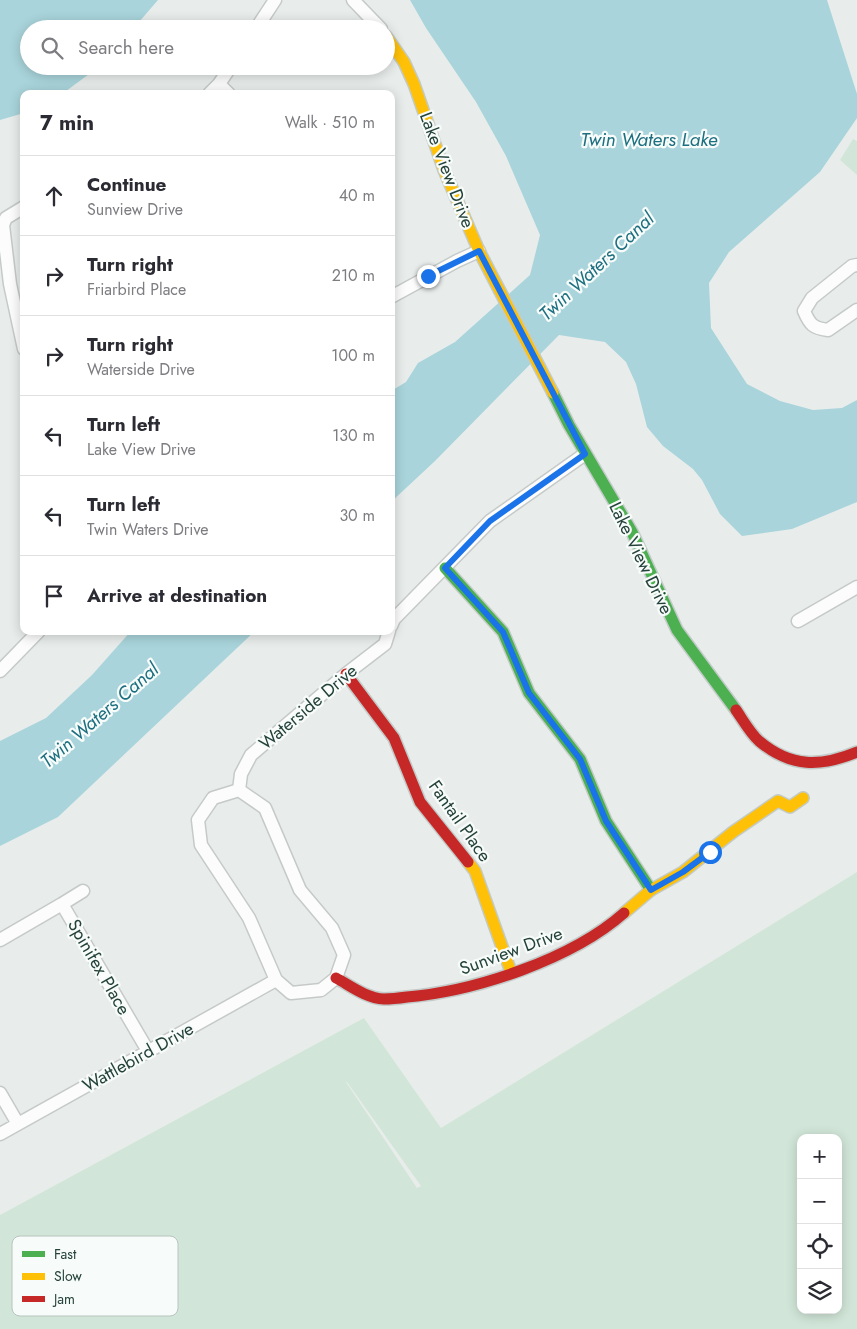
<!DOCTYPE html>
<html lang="en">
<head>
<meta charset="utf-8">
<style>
  :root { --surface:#fff; --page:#f2f2f3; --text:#2b2b33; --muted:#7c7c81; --line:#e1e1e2 }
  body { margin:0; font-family:Jost,sans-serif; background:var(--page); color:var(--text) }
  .controls { position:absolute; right:15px; bottom:15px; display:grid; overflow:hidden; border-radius:10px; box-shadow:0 2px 12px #0003 }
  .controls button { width:45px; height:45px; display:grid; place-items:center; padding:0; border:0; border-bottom:1px solid var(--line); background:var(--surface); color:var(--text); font:25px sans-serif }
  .stop { position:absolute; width:15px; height:15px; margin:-11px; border:4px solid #1a73e8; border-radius:50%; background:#fff }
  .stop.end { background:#1a73e8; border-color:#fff; box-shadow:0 1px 5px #0008 }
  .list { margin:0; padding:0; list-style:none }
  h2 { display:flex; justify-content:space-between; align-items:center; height:65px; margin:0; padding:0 20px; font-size:21px }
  h2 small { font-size:16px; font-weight:400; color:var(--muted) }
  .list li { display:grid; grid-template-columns:32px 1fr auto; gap:15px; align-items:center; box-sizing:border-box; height:80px; padding:0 20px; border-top:1px solid var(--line) }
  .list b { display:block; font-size:19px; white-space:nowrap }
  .list p { margin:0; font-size:16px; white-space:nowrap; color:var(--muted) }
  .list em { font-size:16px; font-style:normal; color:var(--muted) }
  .icon { flex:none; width:28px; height:28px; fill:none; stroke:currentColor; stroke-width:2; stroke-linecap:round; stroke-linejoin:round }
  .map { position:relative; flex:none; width:857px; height:1329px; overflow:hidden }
  .search { position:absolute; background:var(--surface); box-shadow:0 2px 12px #0003; left:20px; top:20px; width:375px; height:55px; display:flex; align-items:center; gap:12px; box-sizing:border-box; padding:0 18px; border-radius:28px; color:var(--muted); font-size:19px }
  .panel { position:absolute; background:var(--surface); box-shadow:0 2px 12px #0003; left:20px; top:90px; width:375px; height:545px; border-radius:10px }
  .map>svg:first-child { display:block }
  .green { fill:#d1e6d8; fill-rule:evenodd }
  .water { fill:#a9d4db }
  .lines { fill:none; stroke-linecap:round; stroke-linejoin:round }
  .street-casing { stroke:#c5cac8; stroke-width:15 }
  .fast-casing { stroke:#c3cbc8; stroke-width:14 }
  .slow-casing { stroke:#c3cbc8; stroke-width:14 }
  .jam-casing { stroke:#c3cbc8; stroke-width:14 }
  .street { stroke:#fcfcfc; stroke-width:12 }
  .fast { stroke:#4caf50; stroke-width:11 }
  .slow { stroke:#ffc107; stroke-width:11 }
  .jam { stroke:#c62828; stroke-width:11 }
  .route { stroke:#1a73e8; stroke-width:6 }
  .labels { text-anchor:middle; stroke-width:4.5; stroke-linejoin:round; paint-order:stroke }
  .street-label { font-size:18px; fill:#24423a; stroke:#f7fbf9 }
  .water-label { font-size:19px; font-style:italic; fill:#1c6f80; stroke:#f7fbf9 }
  .key { fill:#f7fbf9; stroke:#b8c4c0; stroke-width:1 }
  .key-label { font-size:14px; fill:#24423a }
</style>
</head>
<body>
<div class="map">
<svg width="857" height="1329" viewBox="0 0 857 1329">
  <rect width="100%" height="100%" fill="#e8edeb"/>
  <!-- green -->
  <path class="green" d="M853 139 857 141V175L840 160Z
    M857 872V1329H0V1215L364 1018 441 1128ZM346 1082H347L421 1186 417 1188ZM801 1138H838V1310H801Z"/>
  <!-- water -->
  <path class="water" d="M0 0H158L133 29H29V66H100L62 94H24V113L0 120Z
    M410 0H827L857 94V118L820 172 729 252 709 283 711 328 747 384 780 401 813 410 842 408 857 400V502L792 529 742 536 720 514 702 480 693 469 663 446 647 427 636 384 626 362 605 342 559 335 435 461 391 502V391L406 382 418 363 455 342 530 275 540 235 506 156 476 102 426 28Z
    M131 631H255L58 817 0 846V741L46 718 92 675Z"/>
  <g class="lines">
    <!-- street casing -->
    <g class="street-casing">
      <path id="street" d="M353 0 381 29
        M256 29 275 0
        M219 84 229 94
        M209 94 219 84 231 66
        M24 207 6 218 3 225 10 284 24 349
        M857 265 852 266 812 298 804 311C810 325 813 328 828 330L857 310
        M391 297 457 261 479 251
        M798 621 857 587
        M391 626 394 619 490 521 585 454
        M0 671 39 631
        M239 790 265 808 300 890 332 928 344 955 336 978 321 990 291 993 276 980 249 918 201 845 198 820 213 798Z
        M239 790 241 774 251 755 346 674 385 644 389 631
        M83 891 62 904 148 1051
        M0 940 62 904
        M0 1093 18 1124
        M0 1134 276 980"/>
    </g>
    <!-- fast casing -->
    <g class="fast-casing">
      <path id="fast" d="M553 393 569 425 632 532 677 630 736 710
        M445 568 503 632 529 693 580 759 606 821 651 890"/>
    </g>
    <!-- slow casing -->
    <g class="slow-casing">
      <path id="slow" d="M386 36 404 62 414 84 444 170 479 251 553 393
        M468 862 475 871 511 972
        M624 913 651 890 683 872 733 832 778 801 790 807 803 798"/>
    </g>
    <!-- jam casing -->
    <g class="jam-casing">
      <path id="jam" d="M346 674 394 738 420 802 468 862
        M736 710C743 720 750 733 759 741 791 768 821 767 857 752
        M336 978C351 986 366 998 384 999 392 999 400 998 407 997 476 991 572 959 624 913"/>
    </g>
    <!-- street -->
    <use href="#street" class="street"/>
    <!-- fast -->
    <use href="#fast" class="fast"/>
    <!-- slow -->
    <use href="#slow" class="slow"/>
    <!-- jam -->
    <use href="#jam" class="jam"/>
  </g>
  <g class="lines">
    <!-- route -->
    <path class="route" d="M428 276 479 251 585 454 490 521 445 568 503 632 529 693 580 759 606 821 651 890 683 872 710 852"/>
  </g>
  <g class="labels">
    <!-- street labels -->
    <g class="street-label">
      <text transform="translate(447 170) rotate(69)" y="6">Lake View Drive</text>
      <text transform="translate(641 558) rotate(64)" y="6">Lake View Drive</text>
      <text transform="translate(308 707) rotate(-40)" y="6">Waterside Drive</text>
      <text transform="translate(460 821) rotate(55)" y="6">Fantail Place</text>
      <text transform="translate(511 951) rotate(-20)" y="6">Sunview Drive</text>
      <text transform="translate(99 967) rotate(60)" y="6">Spinifex Place</text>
      <text transform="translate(138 1057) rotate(-29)" y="6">Wattlebird Drive</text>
    </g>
    <!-- water labels -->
    <g class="water-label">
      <text x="649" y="146">Twin Waters Lake</text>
      <text transform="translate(596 266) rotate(-43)" y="7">Twin Waters Canal</text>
      <text transform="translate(99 715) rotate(-41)" y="7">Twin Waters Canal</text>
    </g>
  </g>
  <!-- legend -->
  <rect x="12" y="1236" width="166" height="80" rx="8" class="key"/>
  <rect x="22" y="1251" width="23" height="6" fill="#4caf50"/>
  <rect x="22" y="1273" width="23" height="7" fill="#ffc107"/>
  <rect x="22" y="1296" width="23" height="6" fill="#c62828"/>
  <g class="key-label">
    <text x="54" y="1259">Fast</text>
    <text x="54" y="1281">Slow</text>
    <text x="54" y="1304">Jam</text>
  </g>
</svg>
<div class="controls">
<button>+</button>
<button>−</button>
<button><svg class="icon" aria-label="locate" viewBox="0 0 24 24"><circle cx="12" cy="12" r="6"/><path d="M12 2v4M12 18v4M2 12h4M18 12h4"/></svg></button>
<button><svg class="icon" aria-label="layers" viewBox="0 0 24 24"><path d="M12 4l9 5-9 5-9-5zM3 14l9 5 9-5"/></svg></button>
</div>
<div class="stop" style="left:710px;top:852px"></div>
<div class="stop end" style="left:428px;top:276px"></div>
<div class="search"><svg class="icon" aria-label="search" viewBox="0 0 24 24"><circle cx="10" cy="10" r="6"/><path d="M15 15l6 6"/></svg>Search here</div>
<section class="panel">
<h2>7 min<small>Walk · 510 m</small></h2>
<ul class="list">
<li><svg class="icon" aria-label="ahead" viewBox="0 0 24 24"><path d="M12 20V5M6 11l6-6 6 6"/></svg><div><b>Continue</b><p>Sunview Drive</p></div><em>40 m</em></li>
<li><svg class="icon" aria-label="right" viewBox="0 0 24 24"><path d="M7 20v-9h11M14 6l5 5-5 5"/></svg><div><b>Turn right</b><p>Friarbird Place</p></div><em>210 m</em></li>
<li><svg class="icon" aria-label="right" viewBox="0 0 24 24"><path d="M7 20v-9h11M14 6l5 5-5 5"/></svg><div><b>Turn right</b><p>Waterside Drive</p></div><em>100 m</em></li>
<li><svg class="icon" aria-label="left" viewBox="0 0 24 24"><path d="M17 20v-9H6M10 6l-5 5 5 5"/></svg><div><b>Turn left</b><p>Lake View Drive</p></div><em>130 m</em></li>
<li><svg class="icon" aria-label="left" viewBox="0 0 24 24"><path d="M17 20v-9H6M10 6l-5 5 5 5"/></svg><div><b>Turn left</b><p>Twin Waters Drive</p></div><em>30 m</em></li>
<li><svg class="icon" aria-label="arrive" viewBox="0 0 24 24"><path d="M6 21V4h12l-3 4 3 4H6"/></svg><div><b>Arrive at destination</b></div></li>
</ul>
</section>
</div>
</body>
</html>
